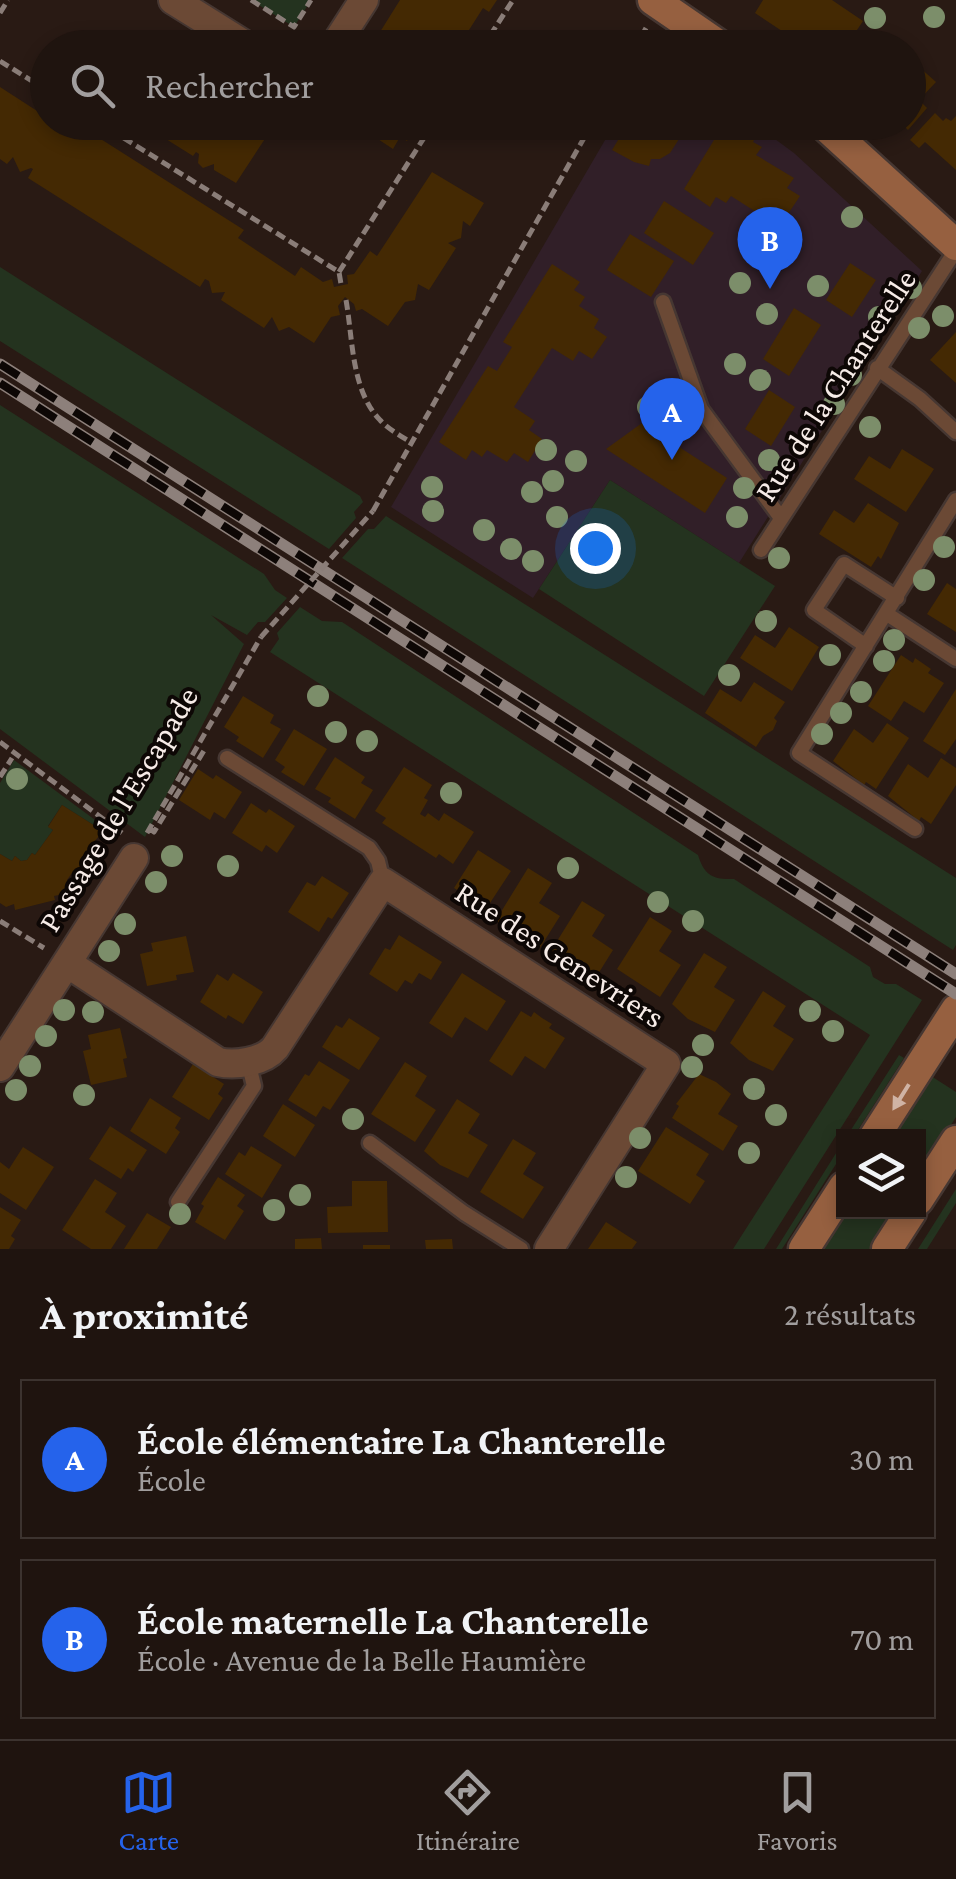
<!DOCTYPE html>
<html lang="fr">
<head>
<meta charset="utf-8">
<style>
  :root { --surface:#1f140f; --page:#271d18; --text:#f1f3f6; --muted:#a19e9e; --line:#3c332f; --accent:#2563eb }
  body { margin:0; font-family:"Crimson Pro",serif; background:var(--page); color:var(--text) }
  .controls { position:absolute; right:30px; bottom:30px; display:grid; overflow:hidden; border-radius:0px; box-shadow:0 5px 15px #0003 }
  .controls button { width:90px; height:90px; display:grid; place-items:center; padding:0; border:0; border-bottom:2px solid var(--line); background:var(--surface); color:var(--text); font:50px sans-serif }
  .you { position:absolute; left:595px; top:548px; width:35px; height:35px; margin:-25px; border:8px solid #fff; border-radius:50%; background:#1a73e8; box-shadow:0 0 0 15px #1a73e833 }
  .badge { display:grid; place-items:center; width:65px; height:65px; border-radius:50%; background:var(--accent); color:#fff; font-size:32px; font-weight:700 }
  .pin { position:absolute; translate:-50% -82px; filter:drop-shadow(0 2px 5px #0008) }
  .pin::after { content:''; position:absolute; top:52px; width:35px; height:30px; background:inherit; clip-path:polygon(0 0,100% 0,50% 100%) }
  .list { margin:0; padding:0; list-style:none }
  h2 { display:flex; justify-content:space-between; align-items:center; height:130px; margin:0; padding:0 40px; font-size:42px }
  h2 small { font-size:32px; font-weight:400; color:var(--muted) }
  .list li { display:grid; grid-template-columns:65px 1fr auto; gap:30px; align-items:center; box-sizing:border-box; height:160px; margin:0 20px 20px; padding:0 20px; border:2px solid var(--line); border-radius:0px }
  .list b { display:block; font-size:38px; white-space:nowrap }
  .list p { margin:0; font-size:32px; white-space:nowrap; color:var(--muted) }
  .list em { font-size:32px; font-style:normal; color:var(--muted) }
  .icon { flex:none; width:55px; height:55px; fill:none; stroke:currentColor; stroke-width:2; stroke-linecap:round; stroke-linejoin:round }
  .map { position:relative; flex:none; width:956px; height:1249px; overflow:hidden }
  .search { position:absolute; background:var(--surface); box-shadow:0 5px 15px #0003; left:30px; right:30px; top:30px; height:110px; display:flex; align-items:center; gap:25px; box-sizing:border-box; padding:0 35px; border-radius:55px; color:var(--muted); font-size:38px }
  .sheet { height:490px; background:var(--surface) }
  nav { display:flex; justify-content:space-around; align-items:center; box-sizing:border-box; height:140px; border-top:2px solid var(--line); background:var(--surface); font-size:28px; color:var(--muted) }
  nav a { display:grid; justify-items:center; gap:5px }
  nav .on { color:var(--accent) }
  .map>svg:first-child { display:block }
  .education { fill:#311f28 }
  .green { fill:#24331f }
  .building { fill:#442903 }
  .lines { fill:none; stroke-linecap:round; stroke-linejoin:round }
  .lane-casing { stroke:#463732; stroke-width:19 }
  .street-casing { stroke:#463732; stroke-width:32 }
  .secondary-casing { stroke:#463732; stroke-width:35 }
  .path { stroke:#8a7d78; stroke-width:5; stroke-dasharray:10 5; stroke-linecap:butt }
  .lane { stroke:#6b4935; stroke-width:14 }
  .street { stroke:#6b4935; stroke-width:28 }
  .secondary { stroke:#966040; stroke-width:30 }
  .rail-casing { stroke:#8d807b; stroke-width:11 }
  .rail { stroke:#0d0705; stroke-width:8; stroke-dasharray:22; stroke-linecap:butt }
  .path-bridge { stroke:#8a7d78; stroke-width:5; stroke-dasharray:10 5; stroke-linecap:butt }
  .tree { fill:#7c8e6a }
  .oneway { fill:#d0b3a4 }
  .labels { text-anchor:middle; stroke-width:8; stroke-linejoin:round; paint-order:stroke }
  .street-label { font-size:32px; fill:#f6ebe7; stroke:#0d0705 }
</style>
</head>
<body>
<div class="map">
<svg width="956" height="1249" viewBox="0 0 956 1249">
  <rect width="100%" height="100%" fill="#291a14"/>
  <!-- education -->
  <path class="education" d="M615 123H753L794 153 922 271 739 563 610 480 533 598 391 507Z"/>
  <!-- green -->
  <path class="green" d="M251 0H311L294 27Z
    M0 267 360 496 363 502 354 512 356 518 329 549 0 341Z
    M0 405 264 574 275 590 287 598 265 622H258L247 635 211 615 244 644 145 837 0 729Z
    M610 480 775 586 704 696 539 589Z
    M386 516 956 878V945L953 950 342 558 368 529H374Z
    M300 607 322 621 342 622 698 855C704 875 713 880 734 879L870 967 873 977 885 984H896L922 1000 764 1249H733L870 1035 270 652 279 639 277 633Z
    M14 760 106 828 103 831 62 805 48 826 53 830 35 855 32 853 27 860 21 861 15 856 12 861 0 854V783Z
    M899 1055 904 1058 854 1136H847Z
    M931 1076 956 1092V1117L919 1176 918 1136H892Z
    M843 1142V1153L782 1249H776Z
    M956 1189V1203L927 1249H918Z
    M844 1211 896 1212 872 1249H819Z"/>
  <!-- building -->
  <path class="building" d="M400 0H497L489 12 483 8 469 30 476 34 467 48H370Z
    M763 0H832L863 21 857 30 866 36 858 48H801L803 45 755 13Z
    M909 58 936 82 919 100 927 108 908 130 900 122H909Z
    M0 87 48 118V122H74L244 230 238 238 295 276 301 267 323 282 332 279 334 287 348 284 347 275 354 274 370 251 377 256 432 172 484 203 470 226 463 221 461 238 448 243 456 248 429 290 418 284 415 300 405 302 388 326 362 309 356 311 354 304 345 297 338 306 340 315 331 317 314 343 289 327 279 331 272 317 264 328 221 300 225 292 212 293 209 281 205 279 200 287 28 178 33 169 31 168 20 172 13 157 7 164 0 159Z
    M935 113 943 121 946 118 951 121 956 116V170L925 142 919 148 910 140Z
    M136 122H257L270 131 236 183 214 170V164L203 168 198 163 199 154 196 152 193 156 150 129 153 125 149 123 141 127Z
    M352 122H419L407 141 400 137 393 149Z
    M629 122H690L670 153 660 159H651L649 166 634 162 612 150Z
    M725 122H745L759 131 753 142 762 147 756 155 794 178 787 188 800 196 786 217 773 210 767 219 731 196 726 203 716 197 710 207 684 189Z
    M664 201 714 233 693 265 644 233Z
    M630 234 674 261 651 297 607 270Z
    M850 263 876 280 852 317 826 300Z
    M552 264 580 282 574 290 585 297 579 306 599 319 594 328 607 337 592 359 579 351 573 361 552 348 514 407 535 421 529 430 542 439 528 462 514 453 507 462 487 450 482 457 472 450 466 460 439 442 488 366 497 371 512 347 503 342Z
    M794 308 821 325 789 376 763 359Z
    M956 332V383L930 360Z
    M769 390 795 407 771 446 745 429Z
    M642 423 727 478 705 513 606 449Z
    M902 449 934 469 906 512 854 479 869 456 890 469Z
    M868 503 899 523 881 559 878 556 871 567 819 534 834 510 854 523Z
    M947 583 956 589V632L927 614Z
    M789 627 819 647 792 691 740 658 755 635 775 648Z
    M901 655 913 663 915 658 931 669 928 673 944 683 924 713 904 701 891 721 868 706Z
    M754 682 785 702 774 718 777 721 773 730 763 736 756 747 705 713 720 689 741 702Z
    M956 689V739L945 755 923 741Z
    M243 696 274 715 270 723 281 729 263 758 236 741 239 737 224 727Z
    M887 723 909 738 876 789 866 782 864 785 833 761 854 729 873 743Z
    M294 729 327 749 304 786 281 772 285 767 275 760Z
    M335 757 365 777 361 783 373 790 355 819 328 802 331 798 315 789Z
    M941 758 956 768V785L931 824 921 817 919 821 888 796 908 764 928 778Z
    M404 767 432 785 424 798 428 800 420 814 425 817 428 813 439 821 444 813 474 832 453 864 439 854 436 858 382 823 386 818 375 811Z
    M198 769 213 779 216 775 242 792 225 819 214 812 210 820 179 800Z
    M251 803 266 813 269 809 295 826 277 853 266 845 262 852 232 833Z
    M62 805 103 831 82 857 86 859 77 872 74 870 67 880 71 882 63 894 54 896 55 900 15 910 14 904 6 907 0 903V854L12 861 15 856 21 861 27 860 32 853 35 855 53 830 48 827Z
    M478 850 511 871 490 903 480 896 476 902 454 888Z
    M528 868 552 883 539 903 560 916 540 948 511 934 496 920Z
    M322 876 349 893 332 919 328 917 319 932 288 912 307 882 315 886Z
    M582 901 605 915 592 936 613 950 593 982 549 954Z
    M650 917 672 931 659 951 681 965 660 997 617 969Z
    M399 935 442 962 431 980 419 973 412 984 405 980 397 992 369 974 385 948 390 950Z
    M186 936 194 972 176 975 177 980 147 986 140 954 153 951 151 943Z
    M704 953 727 967 714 987 735 1000 715 1032 688 1019 672 1004Z
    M233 973 263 992 243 1024 228 1015 226 1019 200 1002 217 974 228 981Z
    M462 973 506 1001 487 1031 465 1017 452 1038 429 1023Z
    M763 991 786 1006 773 1026 794 1039 773 1071 749 1060 730 1043Z
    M521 1011 531 1017 534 1012 542 1018 552 1024 549 1028 565 1038 545 1069 525 1056 512 1076 489 1061Z
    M349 1018 380 1038 359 1070 322 1047 336 1025 342 1028Z
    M120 1028 127 1058 123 1059 127 1077 91 1085 83 1051 91 1049 88 1035Z
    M319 1061 350 1080 330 1110 323 1106 316 1117 288 1100 305 1074 309 1076Z
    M405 1062 427 1076 415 1096 436 1110 415 1142 371 1114Z
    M193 1064 224 1084 218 1094 223 1098 209 1120 172 1097Z
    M699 1074 716 1082 731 1094 718 1114 738 1126 723 1151 672 1118 679 1106 676 1104Z
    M150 1098 181 1118 175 1128 180 1132 166 1154 130 1131Z
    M457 1099 480 1114 468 1133 488 1145 468 1178 440 1165 424 1151Z
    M283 1104 315 1125 295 1157 263 1136Z
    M110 1126 147 1150 133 1172 128 1168 121 1179 89 1159Z
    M666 1127 709 1154 696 1175 705 1181 690 1204 638 1171Z
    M513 1139 536 1153 523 1174 544 1187 523 1219 480 1192Z
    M251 1146 282 1165 262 1198 225 1174 239 1152 245 1156Z
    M23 1147 54 1167 26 1210 0 1193V1162L9 1169Z
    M218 1177 245 1195 237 1206 244 1211 225 1240 195 1222 204 1206 201 1204Z
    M95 1179 117 1193 105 1212 126 1226 111 1249H91L62 1230Z
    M352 1181H387L388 1232 328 1233 327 1207 352 1206Z
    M0 1207 21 1220 11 1236 15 1239 9 1249H0Z
    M147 1213 171 1227 157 1249H124Z
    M606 1222 637 1242 632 1249H588Z
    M321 1238 322 1249H295V1239Z
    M452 1239 453 1249H426L425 1240Z
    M363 1245H390V1249H363Z"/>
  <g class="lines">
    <!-- lane casing -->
    <g class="lane-casing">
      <path id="lane" d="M663 302 701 409 781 518
        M877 368 920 399 956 432
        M761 550 956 250
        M887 614 956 659
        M866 646 814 610 844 564 897 598
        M227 758 369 848 378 861 383 882
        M915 829 799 753 956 500
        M370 1143 464 1213 521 1249
        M178 1202 254 1086 248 1061"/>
    </g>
    <!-- street casing -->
    <g class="street-casing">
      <path id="street" d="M173 0 250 48
        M333 48 364 0
        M67 963 218 1062C235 1066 263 1062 275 1048L383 882 666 1064 549 1249
        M0 1067 134 858"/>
    </g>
    <!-- secondary casing -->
    <g class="secondary-casing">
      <path id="secondary" d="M653 0 723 48
        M821 122 956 245
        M875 1136 956 1010
        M918 1200 956 1141
        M804 1249 844 1187
        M887 1249 911 1212"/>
    </g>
    <!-- path -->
    <path class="path" d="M251 0 294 27 311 0
      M0 13 8 0
      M482 48 513 0
      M635 48 646 28
      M0 61 48 91
      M98 122 339 272 341 284
      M339 272 434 122
      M346 300C353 339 351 390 380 420 388 429 401 436 412 443
      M373 511 593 122
      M0 742 122 833
      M0 777 12 758
      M150 829 154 832 205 749
      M147 833 261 637
      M0 921 44 948"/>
    <!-- lane -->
    <use href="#lane" class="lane"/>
    <!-- street -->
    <use href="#street" class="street"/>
    <!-- secondary -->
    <use href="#secondary" class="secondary"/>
    <!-- rail casing -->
    <g class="rail-casing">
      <path id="rail" d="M0 364 956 974
        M0 383 956 994"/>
    </g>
    <!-- rail -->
    <use href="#rail" class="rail"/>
    <!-- path-bridge -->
    <path class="path-bridge" d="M261 637 373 511"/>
  </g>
  <!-- trees -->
  <g class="tree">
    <circle cx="934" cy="17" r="11"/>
    <circle cx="875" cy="18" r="11"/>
    <circle cx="852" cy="217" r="11"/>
    <circle cx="740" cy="283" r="11"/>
    <circle cx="818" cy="286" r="11"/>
    <circle cx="911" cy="288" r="11"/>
    <circle cx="767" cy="314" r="11"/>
    <circle cx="943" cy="316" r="11"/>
    <circle cx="879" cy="317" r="11"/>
    <circle cx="919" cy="328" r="11"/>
    <circle cx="735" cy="364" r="11"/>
    <circle cx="851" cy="375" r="11"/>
    <circle cx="760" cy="380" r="11"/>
    <circle cx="834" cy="404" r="11"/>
    <circle cx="648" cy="407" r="11"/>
    <circle cx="870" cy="427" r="11"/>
    <circle cx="546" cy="450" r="11"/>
    <circle cx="769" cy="460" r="11"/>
    <circle cx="576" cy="461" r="11"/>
    <circle cx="553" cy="481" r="11"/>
    <circle cx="432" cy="487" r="11"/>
    <circle cx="744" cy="488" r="11"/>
    <circle cx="532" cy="492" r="11"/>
    <circle cx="433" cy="511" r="11"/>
    <circle cx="557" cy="517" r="11"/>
    <circle cx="737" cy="517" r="11"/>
    <circle cx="484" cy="530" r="11"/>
    <circle cx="944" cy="547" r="11"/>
    <circle cx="511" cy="549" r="11"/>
    <circle cx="779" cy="558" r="11"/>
    <circle cx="533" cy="561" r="11"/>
    <circle cx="924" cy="580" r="11"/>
    <circle cx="766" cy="621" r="11"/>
    <circle cx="894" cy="640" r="11"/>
    <circle cx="830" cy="655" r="11"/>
    <circle cx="884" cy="661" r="11"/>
    <circle cx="729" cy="675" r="11"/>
    <circle cx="861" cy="692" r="11"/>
    <circle cx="318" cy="696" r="11"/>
    <circle cx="841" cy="713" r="11"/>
    <circle cx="336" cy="732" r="11"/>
    <circle cx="822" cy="734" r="11"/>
    <circle cx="367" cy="741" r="11"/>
    <circle cx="17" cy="779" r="11"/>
    <circle cx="451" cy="793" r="11"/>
    <circle cx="172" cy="856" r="11"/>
    <circle cx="228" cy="866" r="11"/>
    <circle cx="568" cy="868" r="11"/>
    <circle cx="156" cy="882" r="11"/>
    <circle cx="658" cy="902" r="11"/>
    <circle cx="693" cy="921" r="11"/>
    <circle cx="125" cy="924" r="11"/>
    <circle cx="109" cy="951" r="11"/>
    <circle cx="64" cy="1010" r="11"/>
    <circle cx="810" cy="1011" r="11"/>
    <circle cx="93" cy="1012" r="11"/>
    <circle cx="833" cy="1031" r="11"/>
    <circle cx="46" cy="1036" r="11"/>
    <circle cx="703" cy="1045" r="11"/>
    <circle cx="30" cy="1066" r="11"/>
    <circle cx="692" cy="1067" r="11"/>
    <circle cx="754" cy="1089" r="11"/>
    <circle cx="16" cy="1090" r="11"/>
    <circle cx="84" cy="1095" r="11"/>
    <circle cx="776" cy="1115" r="11"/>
    <circle cx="353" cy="1119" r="11"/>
    <circle cx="640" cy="1138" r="11"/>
    <circle cx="749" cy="1153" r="11"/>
    <circle cx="626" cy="1177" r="11"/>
    <circle cx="300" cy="1195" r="11"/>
    <circle cx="274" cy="1210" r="11"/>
    <circle cx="180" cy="1214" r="11"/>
  </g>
  <!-- one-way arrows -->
  <defs><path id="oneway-solid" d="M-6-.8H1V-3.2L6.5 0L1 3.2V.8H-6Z" transform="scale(2.5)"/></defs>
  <use class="oneway" href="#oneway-solid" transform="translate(901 1097) rotate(122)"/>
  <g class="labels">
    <!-- street labels -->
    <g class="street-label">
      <text transform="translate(835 385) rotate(-57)" y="11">Rue de la Chanterelle</text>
      <text transform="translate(118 809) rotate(-59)" y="11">Passage de l'Escapade</text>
      <text transform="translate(560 954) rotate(33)" y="11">Rue des Genevriers</text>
    </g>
  </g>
</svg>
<div class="controls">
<button><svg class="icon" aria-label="layers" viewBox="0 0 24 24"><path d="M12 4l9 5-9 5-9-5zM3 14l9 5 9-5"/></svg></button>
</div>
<div class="you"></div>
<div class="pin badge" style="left:672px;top:460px">A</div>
<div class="pin badge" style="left:770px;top:289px">B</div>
<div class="search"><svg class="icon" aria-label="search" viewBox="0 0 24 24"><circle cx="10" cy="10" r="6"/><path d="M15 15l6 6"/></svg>Rechercher</div>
</div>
<section class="sheet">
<h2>À proximité<small>2 résultats</small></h2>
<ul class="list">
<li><span class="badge">A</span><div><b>École élémentaire La Chanterelle</b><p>École</p></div><em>30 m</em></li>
<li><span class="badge">B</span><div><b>École maternelle La Chanterelle</b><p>École · Avenue de la Belle Haumière</p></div><em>70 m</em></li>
</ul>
</section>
<nav>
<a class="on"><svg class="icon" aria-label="map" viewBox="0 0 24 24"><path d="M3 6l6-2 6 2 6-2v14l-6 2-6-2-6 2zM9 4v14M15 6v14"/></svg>Carte</a>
<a><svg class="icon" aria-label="directions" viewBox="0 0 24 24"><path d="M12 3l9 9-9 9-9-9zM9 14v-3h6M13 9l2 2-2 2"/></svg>Itinéraire</a>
<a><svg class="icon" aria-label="saved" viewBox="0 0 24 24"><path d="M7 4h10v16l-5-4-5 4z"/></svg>Favoris</a>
</nav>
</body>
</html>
